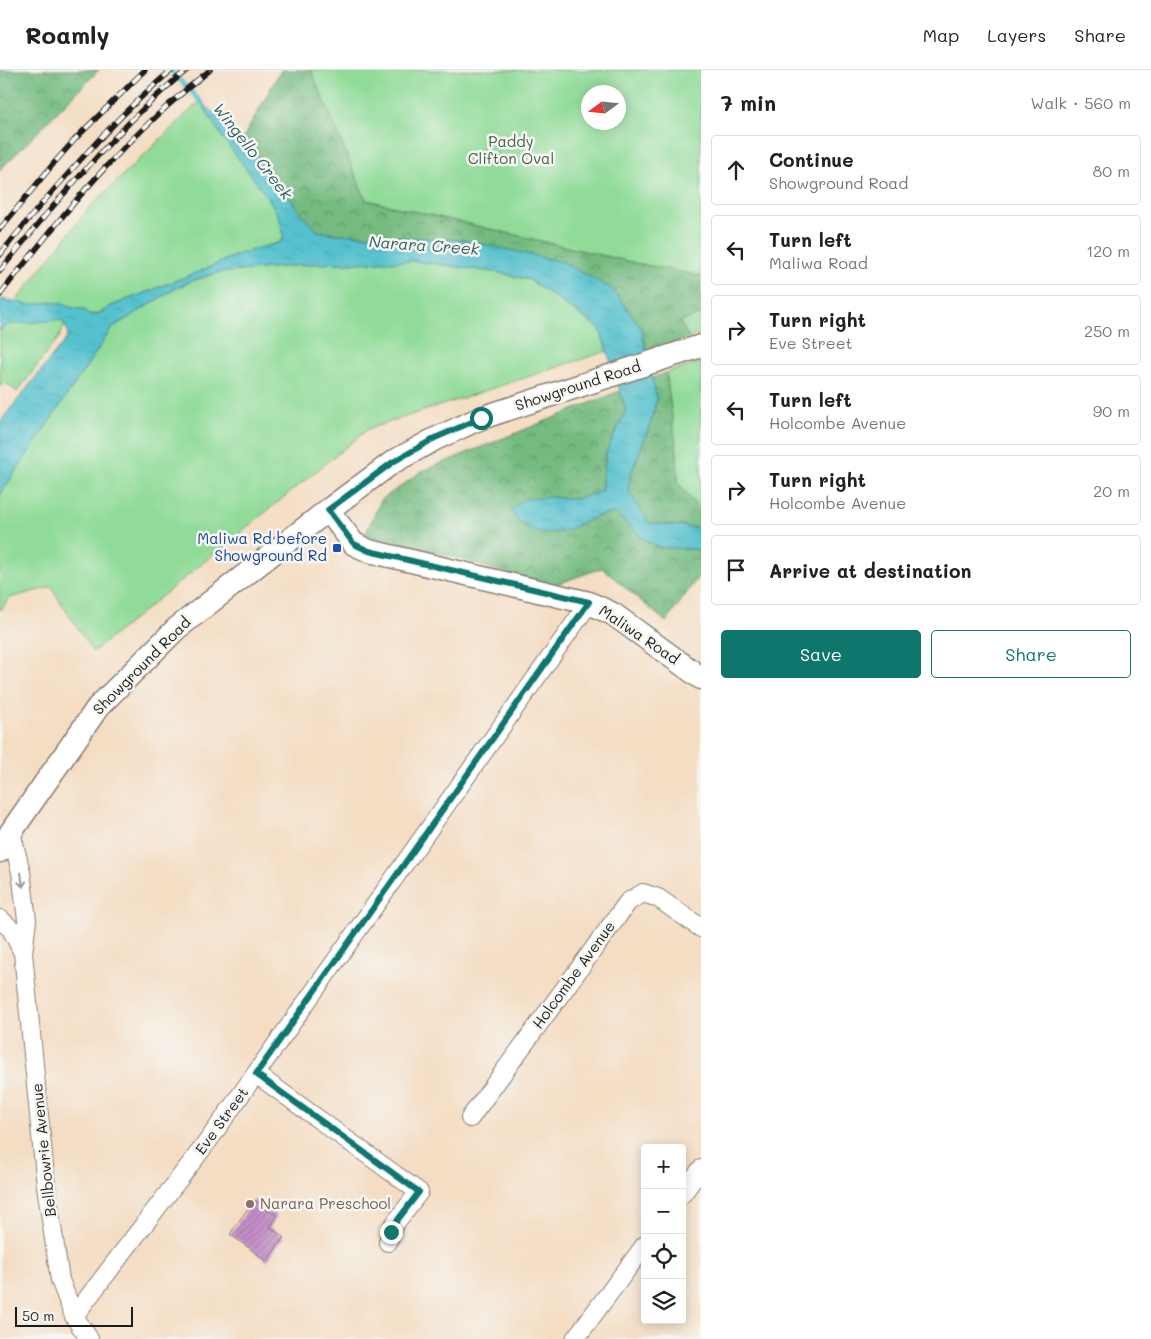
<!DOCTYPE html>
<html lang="en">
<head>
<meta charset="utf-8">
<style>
  :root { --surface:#fff; --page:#f2f2f2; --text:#222; --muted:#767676; --line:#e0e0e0; --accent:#0f766e }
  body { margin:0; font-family:Mali,sans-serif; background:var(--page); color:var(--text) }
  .controls { position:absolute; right:15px; bottom:15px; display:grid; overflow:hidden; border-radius:5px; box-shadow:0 2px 12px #0003 }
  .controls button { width:45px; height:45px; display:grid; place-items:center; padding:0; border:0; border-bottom:1px solid var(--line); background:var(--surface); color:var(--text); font:25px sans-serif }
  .compass { position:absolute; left:581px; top:15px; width:45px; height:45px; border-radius:50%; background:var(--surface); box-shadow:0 2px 12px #0003; rotate:255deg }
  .scale { position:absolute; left:15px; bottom:12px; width:118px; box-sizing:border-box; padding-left:5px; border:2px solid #1c1c1c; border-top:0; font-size:14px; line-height:18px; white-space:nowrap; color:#1c1c1c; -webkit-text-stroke:4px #f6f6f2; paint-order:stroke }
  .stop { position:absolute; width:15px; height:15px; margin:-11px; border:4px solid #0f766e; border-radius:50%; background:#fff }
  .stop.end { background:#0f766e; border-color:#fff; box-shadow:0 1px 5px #0008 }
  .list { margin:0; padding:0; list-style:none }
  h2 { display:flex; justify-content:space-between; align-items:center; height:65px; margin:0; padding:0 20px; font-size:21px }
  h2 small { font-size:16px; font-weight:400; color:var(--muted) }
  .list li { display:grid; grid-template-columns:32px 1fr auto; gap:15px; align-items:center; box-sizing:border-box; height:70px; margin:0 10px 10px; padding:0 10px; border:1px solid var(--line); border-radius:5px }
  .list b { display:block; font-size:19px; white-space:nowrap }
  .list p { margin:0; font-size:16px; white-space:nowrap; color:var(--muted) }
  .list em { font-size:16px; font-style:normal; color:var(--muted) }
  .actions { display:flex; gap:10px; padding:15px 20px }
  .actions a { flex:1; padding:11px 0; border:1px solid var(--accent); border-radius:5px; text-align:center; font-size:18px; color:var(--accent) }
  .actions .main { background:var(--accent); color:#fff }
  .icon { flex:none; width:28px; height:28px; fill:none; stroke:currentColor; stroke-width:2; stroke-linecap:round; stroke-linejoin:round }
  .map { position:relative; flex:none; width:701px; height:1269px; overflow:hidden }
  header { display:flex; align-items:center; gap:30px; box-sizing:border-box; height:70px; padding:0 25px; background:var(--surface); border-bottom:1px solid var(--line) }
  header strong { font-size:24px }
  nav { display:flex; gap:28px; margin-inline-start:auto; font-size:18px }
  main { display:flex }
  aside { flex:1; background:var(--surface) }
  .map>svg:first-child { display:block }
  .green { fill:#90db98; stroke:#567c5a; fill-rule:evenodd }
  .forest { fill:url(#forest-crowns); stroke:#486c4e }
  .water { fill:url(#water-ripples); stroke:#386e75 }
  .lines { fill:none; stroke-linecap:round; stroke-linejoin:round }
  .stream { stroke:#55c1ce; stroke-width:4.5 }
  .building { fill:url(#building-hatch) }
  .minor-casing { stroke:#887c70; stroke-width:20 }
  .tertiary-casing { stroke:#887c70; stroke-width:25 }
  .minor { stroke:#fff; stroke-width:18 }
  .tertiary { stroke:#fff; stroke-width:22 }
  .rail-casing { stroke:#1c1c1c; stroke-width:5.5 }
  .rail { stroke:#f6f6f2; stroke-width:4; stroke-dasharray:11; stroke-linecap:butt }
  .oneway { stroke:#999 }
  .route { stroke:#0f766e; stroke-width:6 }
  .transit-dot { fill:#1a4fb4; stroke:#f6f6f2; stroke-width:2 }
  .education-dot { fill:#8d6e63; stroke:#f6f6f2; stroke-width:2 }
  .labels { text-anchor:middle; stroke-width:5; stroke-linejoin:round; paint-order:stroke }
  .park-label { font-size:15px; fill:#455f47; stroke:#f6f6f2 }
  .street-label { font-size:15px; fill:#1c1c1c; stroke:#f6f6f2 }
  .transit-label { font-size:15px; fill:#164399; stroke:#f6f6f2; text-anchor:end }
  .education-label { font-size:15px; fill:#785e54; stroke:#f6f6f2; text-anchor:start }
  .water-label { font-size:16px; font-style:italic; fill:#335e63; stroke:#f6f6f2 }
</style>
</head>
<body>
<header>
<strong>Roamly</strong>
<nav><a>Map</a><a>Layers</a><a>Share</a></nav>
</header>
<main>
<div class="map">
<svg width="701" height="1269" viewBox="0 0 701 1269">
  <defs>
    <pattern id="forest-crowns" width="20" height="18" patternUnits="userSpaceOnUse" patternTransform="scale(1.25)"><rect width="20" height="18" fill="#74bb80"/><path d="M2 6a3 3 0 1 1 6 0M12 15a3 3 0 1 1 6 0" fill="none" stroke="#5e9768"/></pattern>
    <pattern id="water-ripples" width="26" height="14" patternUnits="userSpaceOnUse" patternTransform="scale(1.25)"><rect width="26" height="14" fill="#55c1ce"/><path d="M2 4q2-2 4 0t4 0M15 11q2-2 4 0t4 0" fill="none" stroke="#49a5b0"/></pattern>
    <pattern id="building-hatch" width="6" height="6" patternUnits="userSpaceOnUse" patternTransform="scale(1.25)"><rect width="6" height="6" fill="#c68eca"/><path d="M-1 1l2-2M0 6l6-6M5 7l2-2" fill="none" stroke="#a073a3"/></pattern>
  </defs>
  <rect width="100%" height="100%" fill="#f6f6f2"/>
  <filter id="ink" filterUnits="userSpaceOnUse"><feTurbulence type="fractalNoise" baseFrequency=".02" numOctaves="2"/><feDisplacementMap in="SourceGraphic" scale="10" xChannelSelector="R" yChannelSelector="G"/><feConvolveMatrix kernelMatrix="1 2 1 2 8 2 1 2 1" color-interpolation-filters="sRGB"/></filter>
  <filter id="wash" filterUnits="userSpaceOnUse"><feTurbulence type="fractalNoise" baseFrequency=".0096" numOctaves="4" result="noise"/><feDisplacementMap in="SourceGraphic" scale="20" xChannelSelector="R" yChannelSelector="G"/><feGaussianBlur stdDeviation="1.12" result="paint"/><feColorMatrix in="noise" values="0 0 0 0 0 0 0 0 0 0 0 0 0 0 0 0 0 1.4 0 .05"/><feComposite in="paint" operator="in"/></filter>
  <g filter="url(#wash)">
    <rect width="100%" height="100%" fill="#f4ddc3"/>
    <!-- green -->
    <path class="green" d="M311 0H701V206L635 193 366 130ZM588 22H618V52H588Z
      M200 31 269 129C276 141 288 158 281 172L236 185 208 198 111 236C94 248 91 245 73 238L59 267 17 322 5 312 0 317V251L90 137Z
      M415 191 501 203 530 210 600 259 607 281 368 359 93 582 51 517 9 528 0 541V425L113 257 173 220 191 211 217 203 313 194Z
      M701 244V263L689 268 680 252Z
      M701 292V442L678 413 677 383 666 303Z"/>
    <!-- forest -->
    <path class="forest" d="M0 0H99L0 100Z
      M281 0H311L366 130 635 193 701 206V244L680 252 689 268 647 282 641 257 464 170 336 164 317 161 299 141 276 109 243 68Z
      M666 303 677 383 678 413 701 442V458L648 453 628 420 631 403 649 358 657 329 652 308Z
      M620 321 626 340 606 383 601 421 576 429 549 427 562 462 598 446 615 443 645 470 658 477 701 480V503L666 552 602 498 549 517 458 488 365 465 381 430 422 401Z"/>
    <!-- water -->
    <path class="water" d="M200 31 243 68 276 110 299 141 317 161 336 164 464 170 563 192 612 219 641 257 657 329 649 358 631 403 628 420 649 453 701 458V480L658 477 645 470 615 443 598 446 562 462 540 463 520 453 511 440 523 429 550 427 576 429 601 421 606 383 626 340 600 259 530 210 501 203 415 191 313 194 217 203 191 211 173 220 113 257 0 425V352L67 268C69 260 66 257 61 250L13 254 7 255 0 261V229L20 232 28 235 51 232 63 234 73 238 84 239 89 245 99 244 111 236 208 198 236 185 281 172 284 166 279 146 269 129 222 67Z"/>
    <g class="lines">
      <!-- stream -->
      <path class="stream" d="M170 0 202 33"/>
    </g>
    <g id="blocks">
      <!-- building -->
      <path class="building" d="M254 1130 277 1146 270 1157 284 1167 267 1191 230 1164Z"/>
    </g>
  </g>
  <g filter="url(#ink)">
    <use href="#blocks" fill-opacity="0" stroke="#887c70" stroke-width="1"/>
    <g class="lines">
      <!-- minor casing -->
      <g class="minor-casing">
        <path id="minor" d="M11 762 21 802 27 850 23 883 46 1116 60 1210 74 1246 89 1269
          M0 849 11 859 23 883
          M256 1004 419 1122 393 1156 388 1172
          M470 1048 628 832 643 823 658 828 701 858
          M682 1124 701 1099
          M74 1246 208 1071 589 533
          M575 1269 645 1175"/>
      </g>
      <!-- tertiary casing -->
      <g class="tertiary-casing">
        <path id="tertiary" d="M328 440 354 474 369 481 589 533 613 544 701 608
          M0 781 11 762 98 637 176 559 328 440 393 392 435 369 481 348 701 276"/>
      </g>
      <!-- minor -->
      <use href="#minor" class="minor"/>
      <!-- tertiary -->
      <use href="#tertiary" class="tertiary"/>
      <!-- rail casing -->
      <g class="rail-casing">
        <path id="rail" d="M0 159 54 93 77 67 145 0
          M0 185C26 151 55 118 84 86 112 55 140 26 172 0
          M0 201C30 163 61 126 94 90 123 58 153 27 187 0
          M0 225C14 206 30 187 45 168 94 106 148 49 210 0"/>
      </g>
      <!-- rail -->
      <use href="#rail" class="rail"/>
    </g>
    <!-- one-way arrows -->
    <defs><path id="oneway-shaft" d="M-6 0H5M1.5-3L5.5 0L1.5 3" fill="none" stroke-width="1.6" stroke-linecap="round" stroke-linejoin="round" transform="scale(1.25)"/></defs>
    <use class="oneway" href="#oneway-shaft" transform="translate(22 810) rotate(83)"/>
  </g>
  <g class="lines" filter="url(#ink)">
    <!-- route -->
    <path class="route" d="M391 1162 393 1156 419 1122 256 1004 589 532 369 481 354 474 328 440 393 392 435 368 481 348"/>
  </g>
  <!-- markers -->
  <rect class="transit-dot" x="332" y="473" width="10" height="10" rx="2.5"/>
  <circle class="education-dot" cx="250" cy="1134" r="5"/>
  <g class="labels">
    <!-- park labels -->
    <g class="park-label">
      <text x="511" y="77">Paddy<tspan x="511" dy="17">Clifton Oval</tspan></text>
    </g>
    <!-- street labels -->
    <g class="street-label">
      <text transform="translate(578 316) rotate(-18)" y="5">Showground Road</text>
      <text transform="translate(639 565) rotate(34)" y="5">Maliwa Road</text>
      <text transform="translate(142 596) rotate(-45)" y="5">Showground Road</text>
      <text transform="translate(574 905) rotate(-54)" y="5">Holcombe Avenue</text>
      <text transform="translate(222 1051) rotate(-54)" y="5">Eve Street</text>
      <text transform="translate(44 1080) rotate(-96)" y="5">Bellbowrie Avenue</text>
    </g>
    <!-- transit labels -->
    <g class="transit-label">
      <text x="327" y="474">Maliwa Rd before<tspan x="327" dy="17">Showground Rd</tspan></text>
    </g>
    <!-- education labels -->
    <g class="education-label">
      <text x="260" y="1139">Narara Preschool</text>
    </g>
    <!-- water labels -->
    <g class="water-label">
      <text transform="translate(253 81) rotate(52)" y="6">Wingello Creek</text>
      <text transform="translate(424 175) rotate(4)" y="6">Narara Creek</text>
    </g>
  </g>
</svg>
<div class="controls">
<button>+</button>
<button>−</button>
<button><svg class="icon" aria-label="locate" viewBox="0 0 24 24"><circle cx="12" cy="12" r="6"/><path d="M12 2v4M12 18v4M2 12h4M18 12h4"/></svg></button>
<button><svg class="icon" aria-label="layers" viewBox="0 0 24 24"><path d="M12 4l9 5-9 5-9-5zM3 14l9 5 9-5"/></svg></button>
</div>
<svg class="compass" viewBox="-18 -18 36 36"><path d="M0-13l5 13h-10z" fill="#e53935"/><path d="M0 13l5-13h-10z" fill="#767676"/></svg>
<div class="scale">50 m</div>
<div class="stop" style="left:481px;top:348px"></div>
<div class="stop end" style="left:391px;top:1162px"></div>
</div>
<aside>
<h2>7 min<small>Walk · 560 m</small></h2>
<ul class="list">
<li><svg class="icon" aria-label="ahead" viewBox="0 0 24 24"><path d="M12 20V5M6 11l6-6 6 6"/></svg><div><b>Continue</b><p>Showground Road</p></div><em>80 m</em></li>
<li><svg class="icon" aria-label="left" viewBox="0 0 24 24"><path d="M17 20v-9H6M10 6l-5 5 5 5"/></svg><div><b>Turn left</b><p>Maliwa Road</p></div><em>120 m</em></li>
<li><svg class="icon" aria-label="right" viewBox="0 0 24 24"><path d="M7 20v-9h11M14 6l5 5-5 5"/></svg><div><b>Turn right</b><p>Eve Street</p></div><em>250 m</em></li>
<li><svg class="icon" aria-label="left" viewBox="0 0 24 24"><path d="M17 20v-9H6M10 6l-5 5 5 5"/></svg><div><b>Turn left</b><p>Holcombe Avenue</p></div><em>90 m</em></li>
<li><svg class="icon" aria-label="right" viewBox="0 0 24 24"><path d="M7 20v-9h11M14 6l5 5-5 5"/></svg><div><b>Turn right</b><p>Holcombe Avenue</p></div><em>20 m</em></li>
<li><svg class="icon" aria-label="arrive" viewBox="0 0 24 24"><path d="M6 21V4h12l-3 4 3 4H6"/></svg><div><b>Arrive at destination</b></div></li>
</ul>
<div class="actions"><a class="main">Save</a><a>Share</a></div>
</aside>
</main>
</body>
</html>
